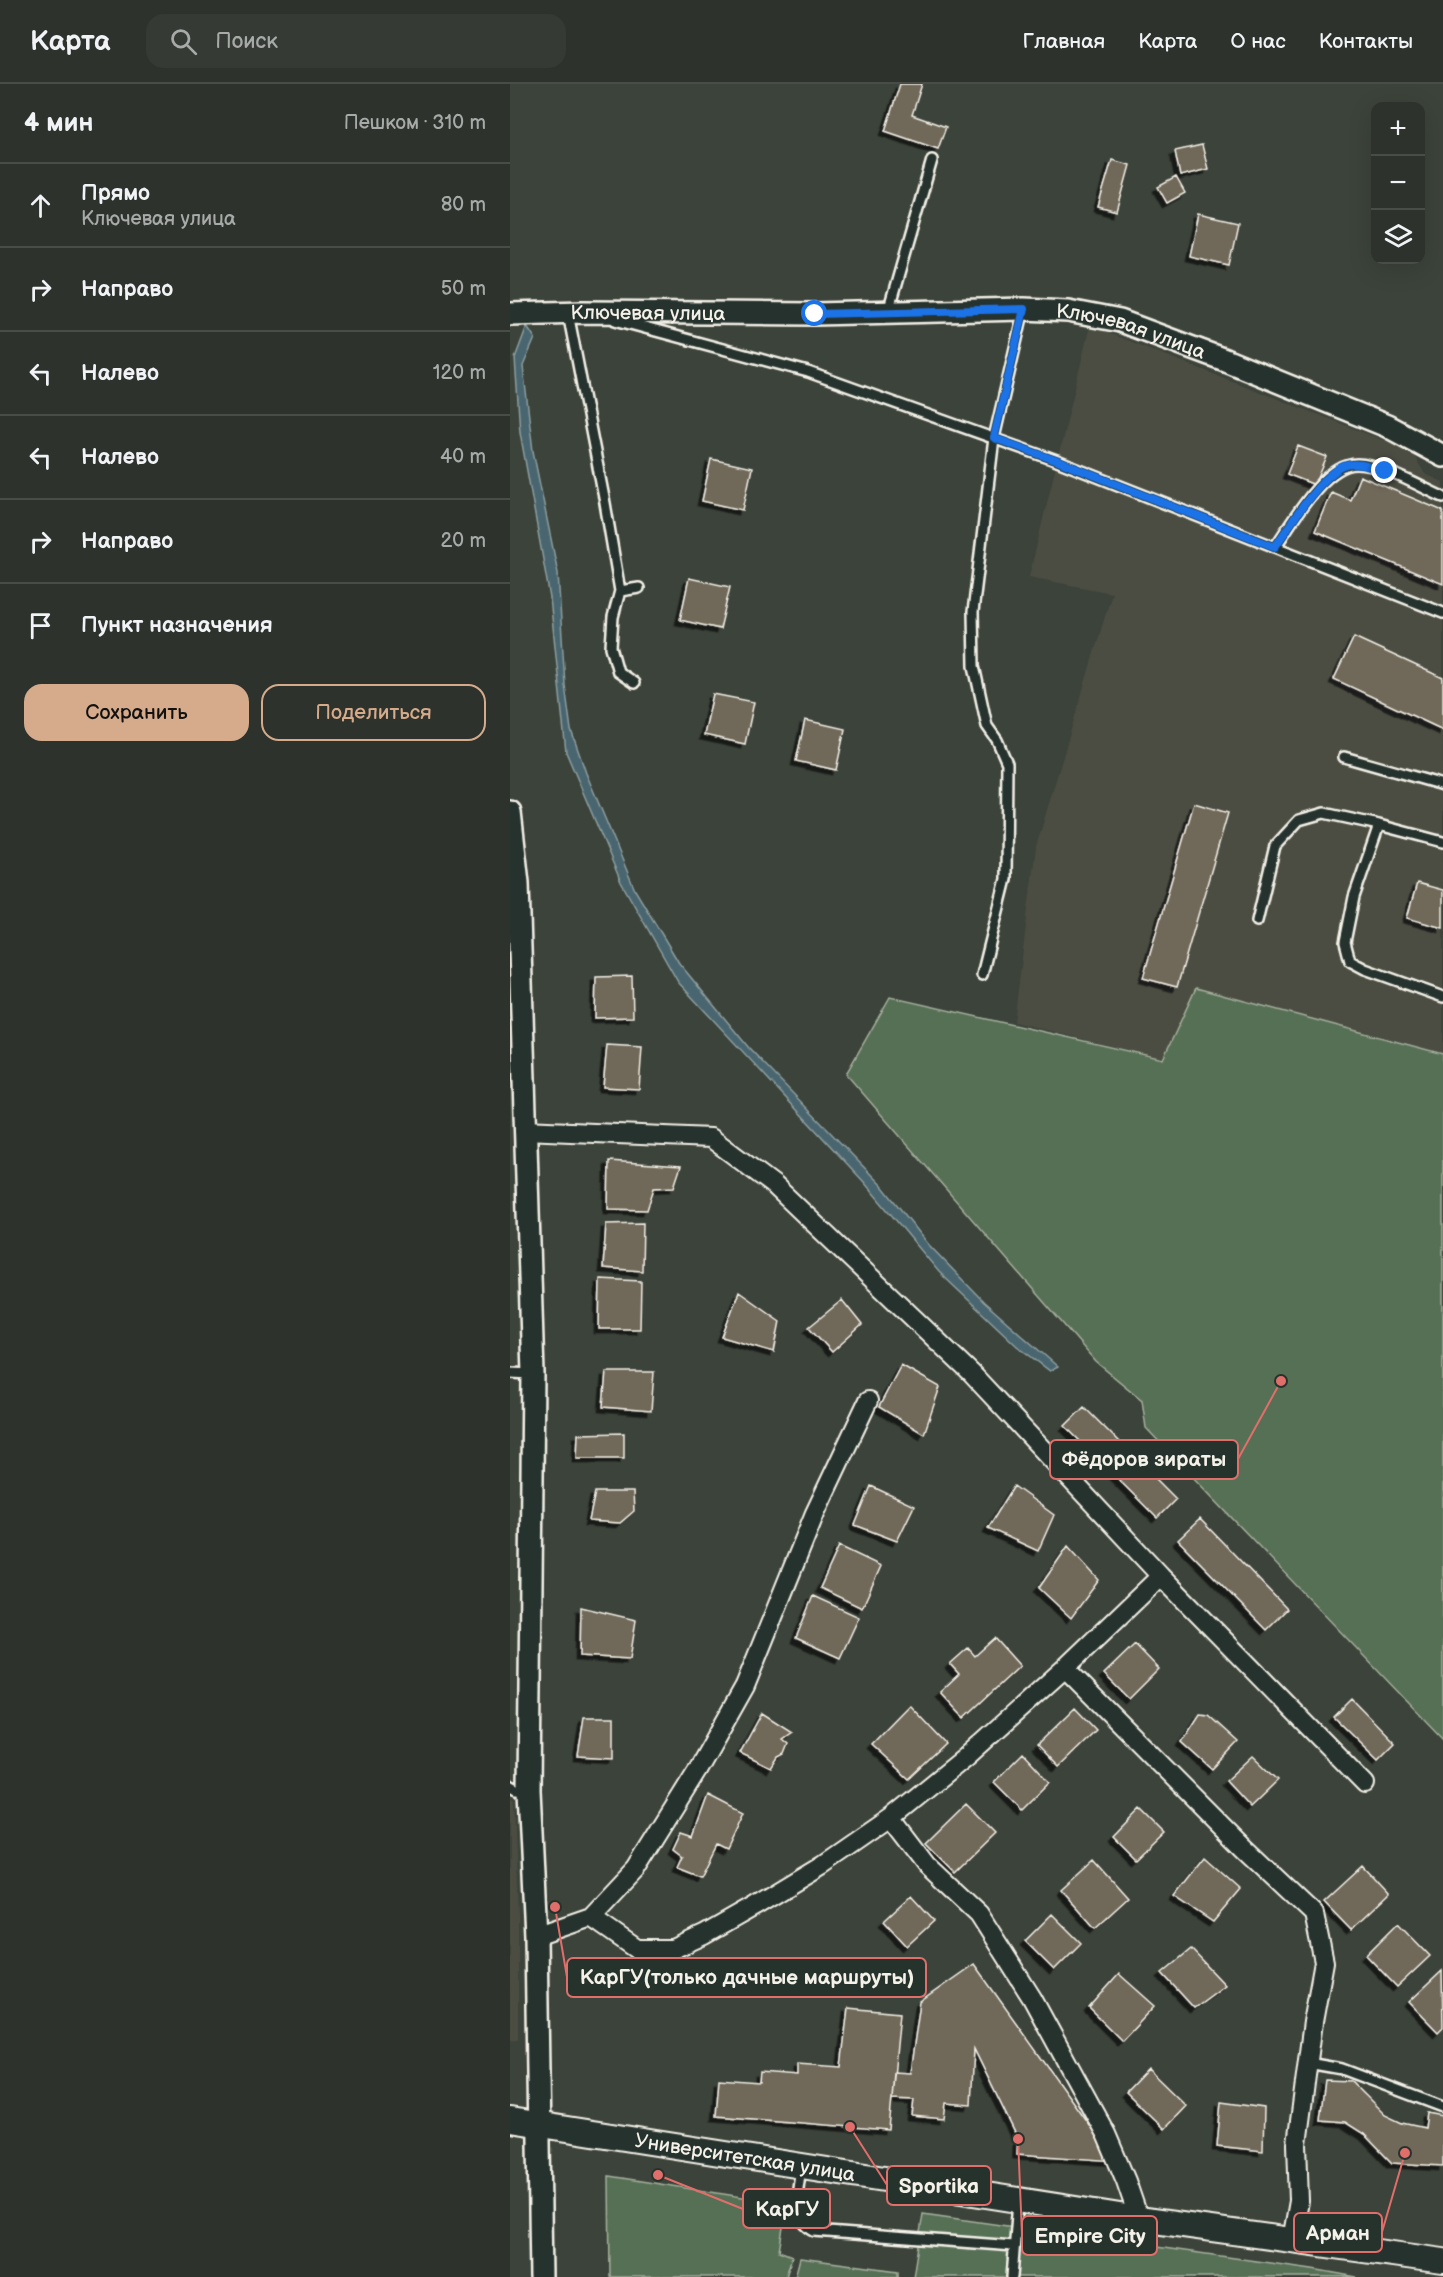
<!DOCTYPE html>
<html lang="ru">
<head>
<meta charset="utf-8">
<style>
  :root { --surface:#2d322c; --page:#353a34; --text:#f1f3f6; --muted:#a7aaa9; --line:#484d48; --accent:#d6ab8b }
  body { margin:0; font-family:"Balsamiq Sans",sans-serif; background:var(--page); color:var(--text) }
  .controls { position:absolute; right:18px; top:18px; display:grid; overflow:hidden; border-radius:12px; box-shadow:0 6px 24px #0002 }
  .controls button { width:54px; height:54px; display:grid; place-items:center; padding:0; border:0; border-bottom:2px solid var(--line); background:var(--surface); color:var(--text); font:30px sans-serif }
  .stop { position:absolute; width:18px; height:18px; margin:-14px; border:4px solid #1a73e8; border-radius:50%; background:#fff }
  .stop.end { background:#1a73e8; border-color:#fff; box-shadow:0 2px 6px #0008 }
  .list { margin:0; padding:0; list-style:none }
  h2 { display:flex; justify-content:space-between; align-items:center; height:78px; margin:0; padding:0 24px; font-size:26px }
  h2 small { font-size:20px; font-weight:400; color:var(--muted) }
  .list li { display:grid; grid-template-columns:39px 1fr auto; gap:18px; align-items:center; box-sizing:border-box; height:84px; padding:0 24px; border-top:2px solid var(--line) }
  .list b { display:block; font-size:22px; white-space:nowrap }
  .list p { margin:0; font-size:20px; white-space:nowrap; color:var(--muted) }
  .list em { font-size:20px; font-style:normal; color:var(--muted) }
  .actions { display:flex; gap:12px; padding:18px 24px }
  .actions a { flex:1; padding:14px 0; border:2px solid var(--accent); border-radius:18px; text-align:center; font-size:21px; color:var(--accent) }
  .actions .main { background:var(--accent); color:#111 }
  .icon { flex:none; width:33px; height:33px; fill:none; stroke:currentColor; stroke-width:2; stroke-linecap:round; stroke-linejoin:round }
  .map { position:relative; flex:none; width:933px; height:2193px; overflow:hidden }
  header { display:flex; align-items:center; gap:36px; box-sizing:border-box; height:84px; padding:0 30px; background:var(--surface); border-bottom:2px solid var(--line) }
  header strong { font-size:28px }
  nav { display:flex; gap:33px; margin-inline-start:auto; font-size:21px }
  .search { width:420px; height:54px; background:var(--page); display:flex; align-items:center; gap:15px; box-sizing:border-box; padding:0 21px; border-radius:18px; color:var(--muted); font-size:22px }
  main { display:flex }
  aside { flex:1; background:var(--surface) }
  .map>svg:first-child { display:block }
  .built { fill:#4c4e43 }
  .green { fill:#577055; stroke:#a6b09e; stroke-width:1.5 }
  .water { fill:#4a6670; stroke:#8e9ea0; stroke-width:1.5 }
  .building { fill:#706858; stroke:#f4f1e8; stroke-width:1.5; filter:url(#shadow) }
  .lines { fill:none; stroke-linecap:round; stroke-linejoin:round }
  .service-casing { stroke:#f4f1e8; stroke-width:14 }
  .minor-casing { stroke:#f4f1e8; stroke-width:22 }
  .tertiary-casing { stroke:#f4f1e8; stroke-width:26 }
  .secondary-casing { stroke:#f4f1e8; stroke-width:28 }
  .service { stroke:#26332d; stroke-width:9 }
  .minor { stroke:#26332d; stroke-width:18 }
  .tertiary { stroke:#26332d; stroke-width:21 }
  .secondary { stroke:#26332d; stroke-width:24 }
  .route { stroke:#1a73e8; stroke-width:8 }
  .labels { text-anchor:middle; stroke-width:6; stroke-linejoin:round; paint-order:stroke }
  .street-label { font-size:20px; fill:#f4f1e8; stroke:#26332d }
  .leader { fill:none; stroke:#e06e6b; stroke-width:2 }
  .callout-dot { fill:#e06e6b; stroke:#26332d; stroke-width:2 }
  .callout { fill:#26332d; stroke:#e06e6b; stroke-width:2 }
  .callout-label { font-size:21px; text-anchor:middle; font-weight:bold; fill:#f4f1e8 }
</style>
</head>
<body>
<header>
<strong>Карта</strong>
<div class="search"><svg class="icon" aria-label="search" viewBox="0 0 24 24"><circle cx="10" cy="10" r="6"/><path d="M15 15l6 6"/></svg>Поиск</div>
<nav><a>Главная</a><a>Карта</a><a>О нас</a><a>Контакты</a></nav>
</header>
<main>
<aside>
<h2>4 мин<small>Пешком · 310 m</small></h2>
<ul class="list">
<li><svg class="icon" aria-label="ahead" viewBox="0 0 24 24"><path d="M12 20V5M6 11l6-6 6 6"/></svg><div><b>Прямо</b><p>Ключевая улица</p></div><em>80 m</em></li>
<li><svg class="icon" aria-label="right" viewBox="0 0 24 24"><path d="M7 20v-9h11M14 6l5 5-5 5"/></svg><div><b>Направо</b></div><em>50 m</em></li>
<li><svg class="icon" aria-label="left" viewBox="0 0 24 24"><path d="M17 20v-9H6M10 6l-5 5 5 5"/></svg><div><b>Налево</b></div><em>120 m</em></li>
<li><svg class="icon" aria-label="left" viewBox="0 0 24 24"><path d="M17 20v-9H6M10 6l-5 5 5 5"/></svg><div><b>Налево</b></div><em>40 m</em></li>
<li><svg class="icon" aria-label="right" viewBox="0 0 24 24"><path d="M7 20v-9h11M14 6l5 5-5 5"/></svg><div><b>Направо</b></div><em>20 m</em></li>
<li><svg class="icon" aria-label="arrive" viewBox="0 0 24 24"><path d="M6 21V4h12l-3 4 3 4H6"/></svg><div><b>Пункт назначения</b></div></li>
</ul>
<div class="actions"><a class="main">Сохранить</a><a>Поделиться</a></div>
</aside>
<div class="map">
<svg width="933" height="2193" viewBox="0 0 933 2193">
  <defs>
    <filter id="shadow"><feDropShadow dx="-4.5" dy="4.5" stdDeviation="0" flood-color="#0009"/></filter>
  </defs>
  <rect width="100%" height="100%" fill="#3c433a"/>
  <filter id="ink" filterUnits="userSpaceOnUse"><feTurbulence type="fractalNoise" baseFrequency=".0167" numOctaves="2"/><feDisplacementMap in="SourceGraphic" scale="12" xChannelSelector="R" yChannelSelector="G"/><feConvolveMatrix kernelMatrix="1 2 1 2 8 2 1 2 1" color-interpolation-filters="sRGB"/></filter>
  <g filter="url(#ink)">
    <!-- built -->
    <path class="built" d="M580 242 901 367 915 390 933 398V970L686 904 653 975 504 938 526 763 602 509 519 493Z
      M0 1710 4 1716 8 1834V1955L0 1956Z"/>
    <!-- green -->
    <path class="green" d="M686 904 933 970V1655L636 1344 632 1316 586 1278 336 990 380 913 653 975Z
      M99 2092 277 2120 269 2167 282 2172 276 2193H100Z
      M413 2130 802 2185 847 2193H403Z
      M290 2174 388 2187V2193H285Z"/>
    <!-- water -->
    <path class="water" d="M17 242 25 254 13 282 23 367 48 489 55 601 61 646 76 689 125 806 169 879 239 964 373 1103 419 1161 474 1218 548 1283 540 1287 507 1262 429 1188 354 1098 168 898 111 798 56 668 40 514 10 348 5 274Z"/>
    <!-- building -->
    <path class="building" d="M390 0H412L402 31 436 43 428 65 375 47Z
      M692 61 698 85 670 92 665 67Z
      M602 76 620 81 607 128 588 123Z
      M666 93 675 109 657 119 648 103Z
      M688 130 728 139 719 181 679 172Z
      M788 362 817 373 805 401 777 390Z
      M201 375 242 384 233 426 192 417Z
      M850 392 933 427V500L805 447 821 408 840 416Z
      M179 494 220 503 210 545 170 536Z
      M844 553 933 594V646L824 595Z
      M203 610 244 618 235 660 194 651Z
      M295 636 335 645 326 686 286 677Z
      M684 719 718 729 667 903 633 894Z
      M907 799 933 806V844L897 834Z
      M122 892 123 933 85 934 86 893Z
      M97 961 132 963 129 1005 93 1003Z
      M99 1077 171 1082 164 1103 144 1104 137 1126 98 1125Z
      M133 1139 132 1187 93 1184 96 1140Z
      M90 1195 131 1197 130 1245H89Z
      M229 1208 270 1237 264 1268 212 1253Z
      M332 1216 352 1241 322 1268 299 1243Z
      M391 1281 430 1303 414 1350 369 1323Z
      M96 1288H144L141 1327 93 1323Z
      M574 1323 666 1415 647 1434 555 1342Z
      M114 1349V1374H67L68 1350Z
      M361 1402 404 1422 387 1457 345 1441Z
      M504 1402 544 1431 528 1467 478 1444Z
      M85 1408H123L124 1427 110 1439 79 1437Z
      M690 1435 777 1525 756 1546 668 1456Z
      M329 1462 371 1482 352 1524 310 1504Z
      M558 1462 589 1496 561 1534 529 1504Z
      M303 1512 349 1533 330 1574 286 1554Z
      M71 1523 126 1536 120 1575 70 1572Z
      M485 1554 510 1582 454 1634 430 1608 449 1590 440 1580 458 1564 465 1572Z
      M625 1560 649 1585 619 1615 594 1590Z
      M842 1615 885 1659 868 1676 824 1633Z
      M399 1621 436 1660 399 1695 361 1660Z
      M565 1624 586 1646 548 1683 527 1661Z
      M252 1629 282 1648 272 1655 278 1660 274 1670 268 1673 261 1684 230 1669Z
      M690 1630 698 1631 728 1658 702 1685 672 1658Z
      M74 1633H104V1674L68 1672Z
      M513 1669 540 1698 512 1726 484 1698Z
      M743 1672 768 1696 740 1723 716 1697Z
      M198 1711 233 1729 216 1765 206 1760 190 1792 167 1783 172 1772 163 1765 171 1748 183 1752Z
      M456 1720 485 1749 445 1788 416 1759Z
      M631 1725 654 1748 626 1775 604 1753Z
      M695 1773 731 1805 703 1838 664 1812Z
      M584 1776 618 1814 585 1844 551 1806Z
      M853 1782 879 1810 841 1846 814 1818Z
      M401 1812 424 1837 397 1862 374 1837Z
      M542 1830 571 1859 544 1886 515 1857Z
      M888 1839 920 1872 887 1903 856 1871Z
      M681 1865 715 1901 684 1924 652 1889Z
      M464 1880 605 2077 507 2070 508 2055 464 1965 461 2021 436 2019 434 2035 402 2032 404 2016 382 2015 384 1988 400 1989 410 1918Z
      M932 1887 933 1943 928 1948 899 1918Z
      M609 1890 645 1922 612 1957 579 1924Z
      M338 1924 390 1929 379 2046 206 2032 209 1995 249 1998 250 1988 287 1991V1980L331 1983Z
      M638 1985 676 2022 654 2045 616 2008Z
      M815 1996 841 1997 875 2031 892 2039 915 2044 917 2029 933 2032V2082L882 2079 854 2050 835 2038 810 2036Z
      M711 2018 754 2024 753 2067 707 2062Z"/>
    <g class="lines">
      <!-- service casing -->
      <g class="service-casing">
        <path id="service" d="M378 228 422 76
          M58 229 95 419 110 507 103 533 101 563 108 588 124 599
          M105 236 298 288 547 377 933 529
          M765 463C782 439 814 380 847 380 870 380 911 403 933 413
          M110 507 129 504
          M834 673 933 701
          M869 741 844 813 835 858 840 877 855 885 933 913
          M747 837 765 762 789 736 814 729 869 741 933 758
          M472 891 496 795 497 679 487 656 477 642 464 582 463 528 484 354 514 225
          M0 1289 23 1290
          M0 1701 7 1705 19 1706
          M798 1979 832 1985 933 2023
          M291 2084C288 2108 279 2133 304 2147L504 2162
          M502 2193 508 2118"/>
      </g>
      <!-- minor casing -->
      <g class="minor-casing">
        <path id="minor" d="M14 1046 201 1054 264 1101 461 1289 651 1492 855 1700
          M555 1584 651 1492
          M381 1734 456 1673 555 1584 734 1764 804 1830 814 1878 803 1938 787 2060 789 2117 782 2156
          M81 1833 127 1865H163L194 1851 245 1822 313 1781 381 1734 417 1781 469 1830 522 1914 596 2050 616 2097 629 2135
          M26 1852 81 1833 126 1785 187 1687 235 1602 305 1429 358 1317"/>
      </g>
      <!-- tertiary casing -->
      <g class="tertiary-casing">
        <g id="tertiary">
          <path id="s1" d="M0 230 73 228 305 230 514 225 558 227 610 237 715 276 877 342 933 372"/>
          <path d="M0 728 8 799 23 1290 19 1706 26 1852 31 2193"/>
        </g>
      </g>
      <!-- secondary casing -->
      <g class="secondary-casing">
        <g id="secondary">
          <path id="s2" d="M0 2036 629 2135 933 2177"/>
        </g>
      </g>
      <!-- service -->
      <use href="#service" class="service"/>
      <!-- minor -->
      <use href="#minor" class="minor"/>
      <!-- tertiary -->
      <use href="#tertiary" class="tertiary"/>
      <!-- secondary -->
      <use href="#secondary" class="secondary"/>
    </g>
  </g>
  <g class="lines" filter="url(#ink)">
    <!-- route -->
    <path class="route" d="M305 230 514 225 484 354 548 377 765 463C780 441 810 392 834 382 847 377 863 384 875 387"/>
  </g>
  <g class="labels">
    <!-- street labels -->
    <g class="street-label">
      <text dy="7" stroke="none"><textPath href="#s1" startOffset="138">Ключевая улица</textPath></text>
      <text dy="7" stroke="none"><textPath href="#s1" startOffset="624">Ключевая улица</textPath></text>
      <text dy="7" stroke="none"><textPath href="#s2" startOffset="238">Университетская улица</textPath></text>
    </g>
  </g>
  <!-- callouts -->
  <path class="leader" d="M771 1297L728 1375M45 1823L57 1893M340 2043L377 2101M148 2091L233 2125M895 2069L872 2148M508 2055L512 2151"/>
  <g class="callout-dot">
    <circle cx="771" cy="1297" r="6"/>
    <circle cx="45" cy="1823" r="6"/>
    <circle cx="340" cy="2043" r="6"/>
    <circle cx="148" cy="2091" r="6"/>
    <circle cx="895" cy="2069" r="6"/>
    <circle cx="508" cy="2055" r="6"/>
  </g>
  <g class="callout">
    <rect x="540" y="1356" width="188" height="39" rx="6"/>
    <rect x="57" y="1874" width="359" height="39" rx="6"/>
    <rect x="377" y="2082" width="104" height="39" rx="6"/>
    <rect x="233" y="2105" width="87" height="39" rx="6"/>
    <rect x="784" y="2129" width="88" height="39" rx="6"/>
    <rect x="512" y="2132" width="135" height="39" rx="6"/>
  </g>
  <g class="callout-label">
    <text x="634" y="1382">Фёдоров зираты</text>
    <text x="237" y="1900">КарГУ(только дачные маршруты)</text>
    <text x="429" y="2109">Sportika</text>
    <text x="277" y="2132">КарГУ</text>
    <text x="828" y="2156">Арман</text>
    <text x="580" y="2159">Empire City</text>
  </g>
</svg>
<div class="controls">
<button>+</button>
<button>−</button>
<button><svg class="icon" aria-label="layers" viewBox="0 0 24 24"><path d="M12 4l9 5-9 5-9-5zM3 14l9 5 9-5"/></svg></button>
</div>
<div class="stop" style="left:305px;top:230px"></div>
<div class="stop end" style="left:875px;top:387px"></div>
</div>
</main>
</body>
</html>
